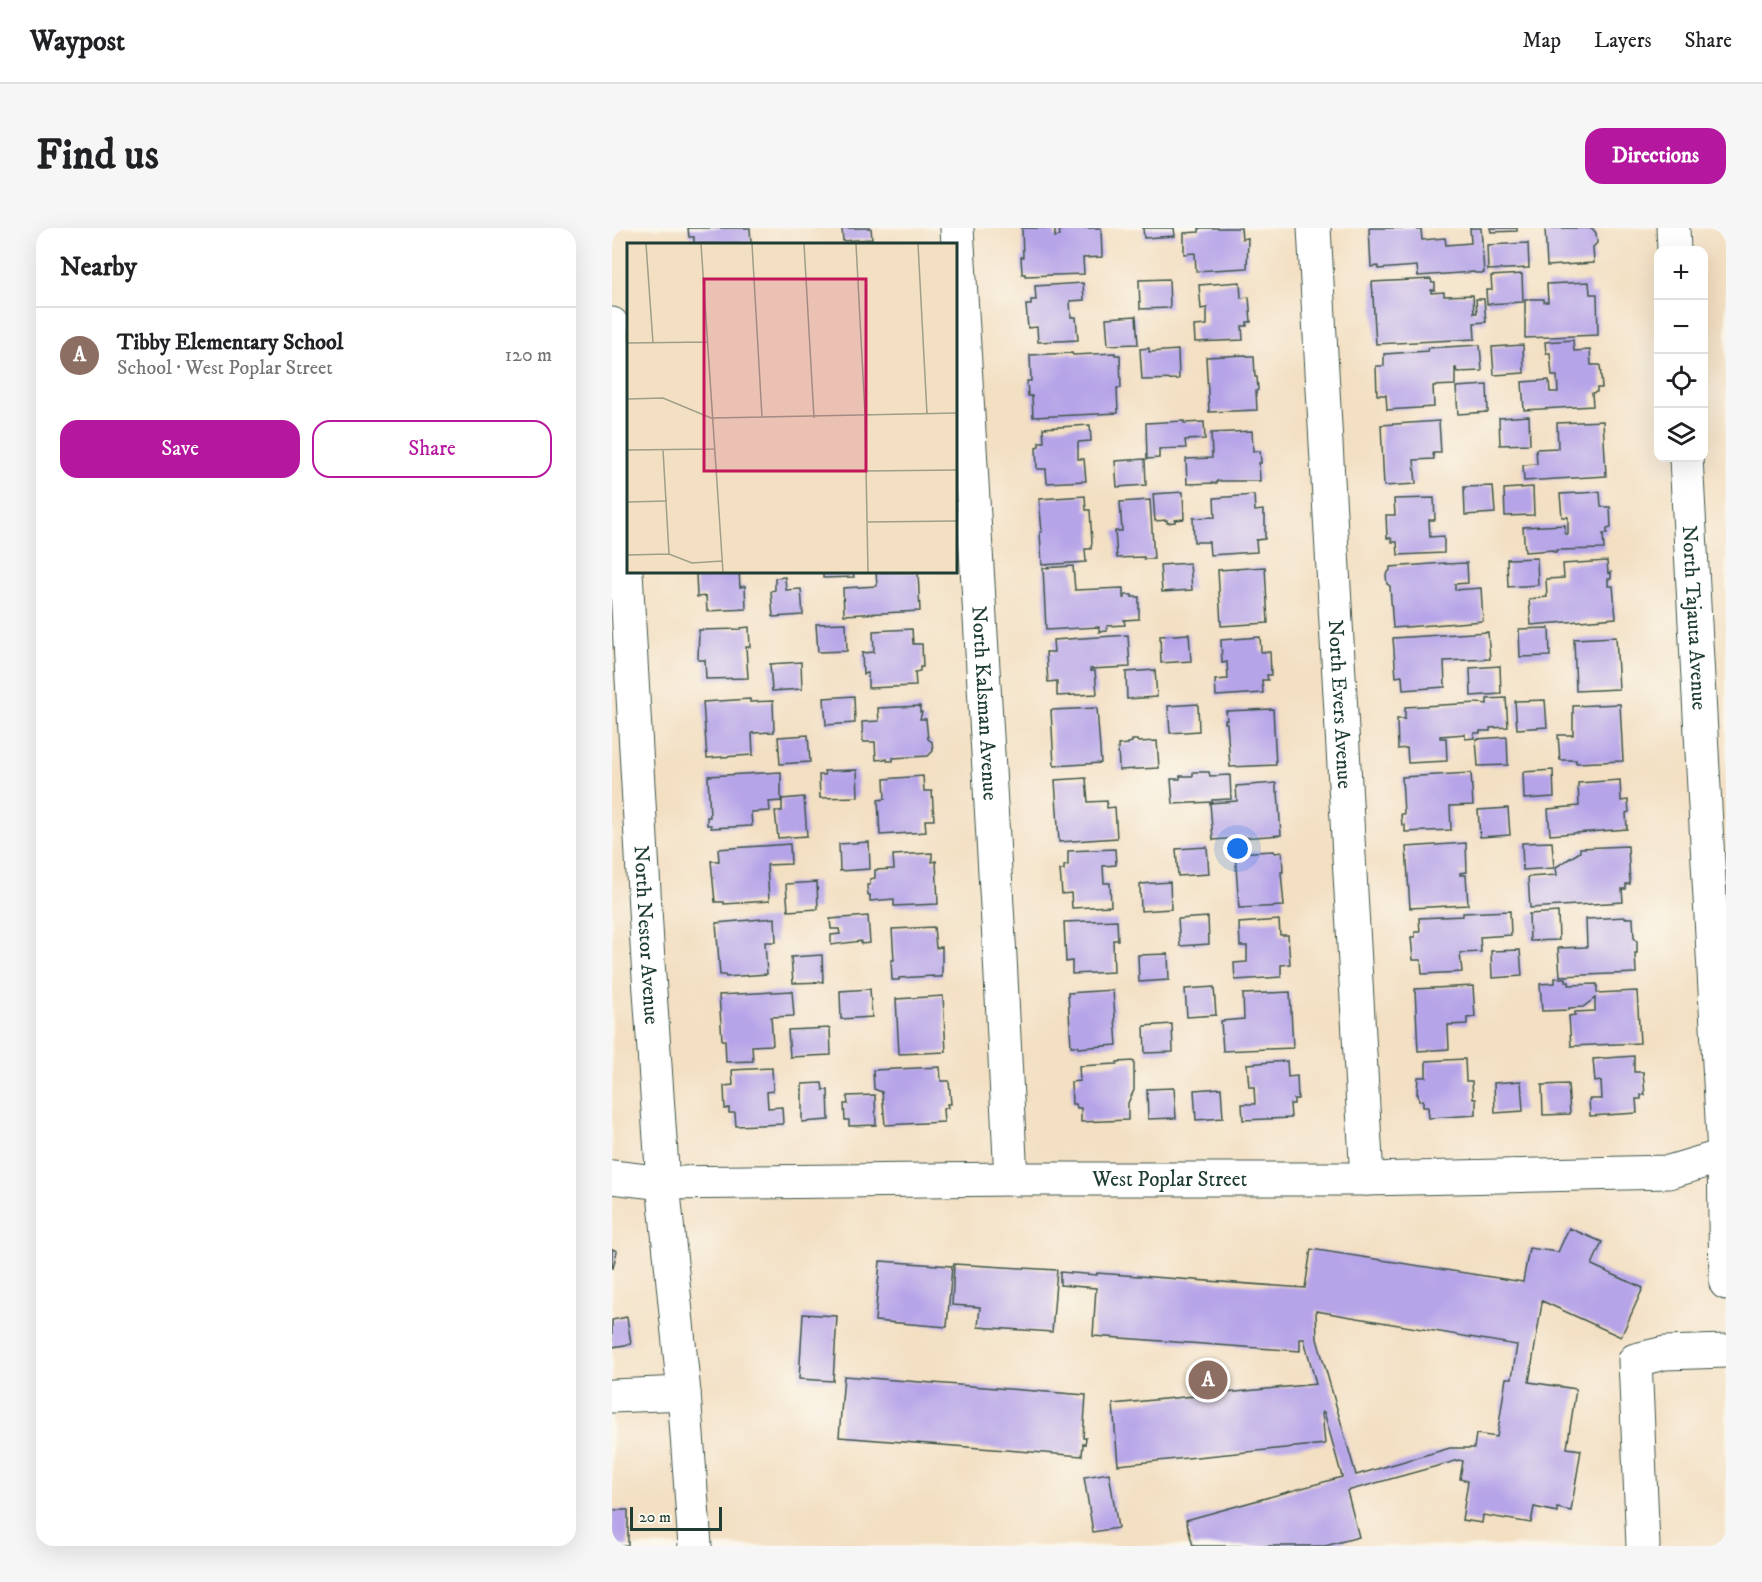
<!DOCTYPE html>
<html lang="en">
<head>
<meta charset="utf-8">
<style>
  :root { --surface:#fff; --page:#f6f6f6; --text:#202124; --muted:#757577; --line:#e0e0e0; --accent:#b5179e }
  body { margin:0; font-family:"IM FELL DW Pica",serif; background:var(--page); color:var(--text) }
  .controls { position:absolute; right:18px; top:18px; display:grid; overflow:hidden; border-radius:12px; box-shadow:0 6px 24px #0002 }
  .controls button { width:54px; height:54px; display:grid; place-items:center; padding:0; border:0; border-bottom:2px solid var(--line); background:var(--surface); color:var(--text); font:30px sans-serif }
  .scale { position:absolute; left:18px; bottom:15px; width:92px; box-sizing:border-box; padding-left:6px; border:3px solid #1f3d34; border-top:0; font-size:16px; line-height:21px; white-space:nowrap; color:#1f3d34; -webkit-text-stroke:4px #fbf7ec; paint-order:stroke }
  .you { position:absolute; left:626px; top:621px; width:21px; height:21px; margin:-15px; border:4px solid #fff; border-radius:50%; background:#1a73e8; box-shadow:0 0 0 9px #1a73e833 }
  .badge { display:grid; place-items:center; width:39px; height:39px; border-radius:50%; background:var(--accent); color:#fff; font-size:20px; font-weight:700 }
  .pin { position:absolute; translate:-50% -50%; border:3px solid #fff; box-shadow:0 2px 6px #0006 }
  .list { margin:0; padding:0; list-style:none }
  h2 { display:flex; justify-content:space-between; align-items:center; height:78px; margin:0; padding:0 24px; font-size:26px }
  h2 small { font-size:20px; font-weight:400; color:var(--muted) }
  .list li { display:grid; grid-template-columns:39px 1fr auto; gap:18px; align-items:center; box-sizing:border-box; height:96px; padding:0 24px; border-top:2px solid var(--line) }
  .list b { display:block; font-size:22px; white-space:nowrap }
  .list p { margin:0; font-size:20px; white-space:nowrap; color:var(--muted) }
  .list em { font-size:20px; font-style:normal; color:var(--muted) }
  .actions { display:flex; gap:12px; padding:18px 24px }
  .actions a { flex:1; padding:14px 0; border:2px solid var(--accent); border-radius:18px; text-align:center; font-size:21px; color:var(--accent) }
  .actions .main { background:var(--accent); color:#fff }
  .icon { flex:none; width:33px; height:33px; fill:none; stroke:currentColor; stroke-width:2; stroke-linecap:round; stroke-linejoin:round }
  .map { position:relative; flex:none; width:1114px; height:1318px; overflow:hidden; border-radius:18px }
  header { display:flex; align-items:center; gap:36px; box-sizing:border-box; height:84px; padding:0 30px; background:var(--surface); border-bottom:2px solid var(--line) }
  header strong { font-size:28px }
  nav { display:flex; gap:33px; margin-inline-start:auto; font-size:21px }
  .intro { display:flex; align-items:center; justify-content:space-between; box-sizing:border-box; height:144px; padding:0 36px }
  h1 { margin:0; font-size:42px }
  .button { padding:15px 27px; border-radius:18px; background:var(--accent); color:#fff; font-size:21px; font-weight:700 }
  main { display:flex; gap:36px; padding:0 36px }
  aside { flex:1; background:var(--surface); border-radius:18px; box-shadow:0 6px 24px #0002 }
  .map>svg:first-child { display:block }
  .building { fill:#b6a4e8; fill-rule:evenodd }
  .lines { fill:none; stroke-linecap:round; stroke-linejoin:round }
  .minor-casing { stroke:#3f5549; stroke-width:35 }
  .minor { stroke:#fff; stroke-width:33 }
  .labels { text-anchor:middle; stroke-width:6; stroke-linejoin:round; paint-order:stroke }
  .street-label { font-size:21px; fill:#1f3d34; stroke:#fbf7ec }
  .inset-road { fill:none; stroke:#9e9e89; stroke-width:1.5 }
  .view { fill:#c2185b; fill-opacity:0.15; stroke:#c2185b; stroke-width:3 }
  .inset-edge { fill:none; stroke:#1f3d34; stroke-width:3 }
</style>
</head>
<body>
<header>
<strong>Waypost</strong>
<nav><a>Map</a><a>Layers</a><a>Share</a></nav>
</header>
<div class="intro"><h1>Find us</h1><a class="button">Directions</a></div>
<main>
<aside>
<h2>Nearby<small></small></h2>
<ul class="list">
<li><span class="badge" style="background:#8d6e63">A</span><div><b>Tibby Elementary School</b><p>School · West Poplar Street</p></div><em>120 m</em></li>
</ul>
<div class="actions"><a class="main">Save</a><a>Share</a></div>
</aside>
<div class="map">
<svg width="1114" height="1318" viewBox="0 0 1114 1318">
  <rect width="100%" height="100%" fill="#fbf7ec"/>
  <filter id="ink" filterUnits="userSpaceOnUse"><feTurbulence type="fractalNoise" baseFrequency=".0167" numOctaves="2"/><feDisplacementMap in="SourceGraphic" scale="12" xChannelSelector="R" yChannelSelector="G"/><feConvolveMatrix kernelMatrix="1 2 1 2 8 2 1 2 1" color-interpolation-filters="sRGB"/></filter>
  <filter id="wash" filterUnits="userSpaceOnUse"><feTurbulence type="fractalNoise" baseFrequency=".008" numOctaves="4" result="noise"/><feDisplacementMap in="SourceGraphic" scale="24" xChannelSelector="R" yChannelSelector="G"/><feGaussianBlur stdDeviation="1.35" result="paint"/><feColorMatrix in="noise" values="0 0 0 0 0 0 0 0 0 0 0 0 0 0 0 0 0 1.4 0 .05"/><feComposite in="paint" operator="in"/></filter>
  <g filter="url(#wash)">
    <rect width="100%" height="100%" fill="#f3dfc2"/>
    <g id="blocks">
      <!-- building -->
      <path class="building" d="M76 0H138L139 16H82V9H77Z
        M230 0H259L260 11 231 13Z
        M410 0H443V9L448 8 447 0H489L490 29 471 30 472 46 413 48V46H410L409 29H411Z
        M531 0H562L563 8 532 10Z
        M587 0H629L630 11 636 10 635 40 584 43 583 25 572 26V5L587 4Z
        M757 0H805L806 2 809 1 810 12 833 10 834 17 859 15 858 0H869L872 45H863L862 44 806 48 805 38 766 41V38L759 39Z
        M878 0H905V3L879 4Z
        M933 0H980L984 5 985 15 981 19 982 35 935 38Z
        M916 15 917 40 876 42 875 17Z
        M910 46 911 74 875 76 874 62H880L879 48Z
        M557 51 558 80 528 81 527 52Z
        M819 51 820 55H823V62H819V65L832 64V68L861 67 862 85H865L864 71H872L874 94 862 95 863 111 764 116 760 54Z
        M628 54 629 70 637 69 639 94H635V98H630L631 112 583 114 582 98 595 97V80L589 81 587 57Z
        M977 54 978 66H985L986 107 913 110V71H932V74H936L935 56Z
        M471 55 472 72 458 73 459 89H464L466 112 426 114 425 99 416 100 414 77H419V72H424L423 58Z
        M524 88 526 116 496 117 494 90Z
        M961 112 962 123 978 122 979 137H988L990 160H985V164L980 165 981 178 912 182 910 154 937 152 938 164H946L945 148H940L938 125H934L933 114Z
        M868 117 870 143 845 144 844 140H843V157L821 158 822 179 775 182 774 167H765L764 138H772V126L816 123 815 120Z
        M911 117 912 145 882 147 880 119Z
        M537 120V124L566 122 567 151 530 152 528 121Z
        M460 125 461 127 503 125V127H508L509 160H505L506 185 421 189 420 168H416L415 153H419L418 127Z
        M634 127 635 128H642L643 149H645L646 162 644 163 645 182 597 184 594 129Z
        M875 157 876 184 846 186 844 159Z
        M917 188 918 216 888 217 887 190Z
        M572 193V195L592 194 593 211 573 212 574 220 547 221V230L535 231 534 195Z
        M827 193 829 225H821L822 231 802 232 804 256 772 258 769 197Z
        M991 193 994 248 912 253 911 237 925 236 924 221 946 220 945 195Z
        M478 197 479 213 466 214V231H472L474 253 435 255 434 241H425L424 219 427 218V214H432L431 200Z
        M640 203 641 223H648L649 235H647L648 253H605V255L575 256 574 231 600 230 599 205Z
        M533 231 534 257 505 259 503 233Z
        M881 258 883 285 853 287 852 259Z
        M921 259 922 287 893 288 892 261Z
        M571 264 572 291 563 292V294L555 295V292L543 293 541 266Z
        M988 264 989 279H998L999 300 995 301V306H991L992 321 944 322V324H941V322L913 324 911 299 953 297V306H956V289H950L948 266Z
        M642 267 643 283 651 282V287H653V311L644 312 645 324 598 327 597 314H582L581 290 603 289 602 270Z
        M473 268 474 282H478L480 314 479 321H473L474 334 430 337 428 304H430L427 271Z
        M822 270 823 292H817L818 309 832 308V325L786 327 785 314H780L779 310H775L774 287H783L782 271Z
        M538 272 542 331H532V329L505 330 503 303H510L508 274Z
        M925 330 926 357 896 359 895 331Z
        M995 333 996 345 999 344V351H996V358H1001L1004 390 919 397 917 371 935 369 934 351 952 350 951 336Z
        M578 335 580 362 550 364 548 337Z
        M833 335V336L855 335 856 355 843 356V362L869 360 871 393 781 400 778 358 775 356 774 347 778 342V339Z
        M461 338 463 362 511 360V370H513V367H520V369H527V391L512 392 513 397 495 398V403L487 404V399L434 402 431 340Z
        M653 339 656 395 609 398 606 342Z
        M87 344H127L128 359 133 358 134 381 95 383 94 368 85 369 84 346H87Z
        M211 344H241L242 349 211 350Z
        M264 344H306L308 383 232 387 231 360 265 358Z
        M173 349 174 362 189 361 191 387 161 389 159 363 163 362V350Z
        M234 395 235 423 206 424 204 396Z
        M137 399 138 419H134L136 450 94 451 93 432H86L87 402 129 401V400Z
        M937 400 938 428 908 429 907 401Z
        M300 401 301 416H310L311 439H308V443L303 444 304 458 256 460V445L251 446 250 425 262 424 261 403Z
        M876 404 878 431 832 433 833 459 791 462 790 448 784 449 781 410Z
        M577 406 579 433 549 435 548 408Z
        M516 407 518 439 478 441V443H483L485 466 445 468V453L436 454 434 424H442L441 412Z
        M648 409 649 424H658L659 447H655L656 452H650L651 465 604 468 603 452 616 451 615 434 610 435 609 412Z
        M1004 409 1007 461 964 463 962 411Z
        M189 434 190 461 160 463 158 436Z
        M888 438 889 466 859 468 858 440Z
        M543 442 545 469 515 471 514 444Z
        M242 468 243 495 214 497 212 470Z
        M894 470 896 499 878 500V503H868V505H862V510L853 511V506L828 508V510H834L835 533 796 535 795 520 786 521 785 491H793V479L866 475 875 476V471Z
        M138 471V474L161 473 162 504 140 505 141 527 95 530 91 474Z
        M933 472 935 499 905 501 903 473Z
        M586 476 587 503 558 505 556 478Z
        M1008 476 1011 533 964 535V532H948L946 507H961V478Z
        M308 478V484H310L308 491H314L316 511 320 514 321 523 316 528 281 530V533H275V531L264 532 263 514H251L250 494 267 493 266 480Z
        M485 480 489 535 442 538 439 482Z
        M661 481 664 537 618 539 615 495H613V492H615L614 483Z
        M196 507 198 534 168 536 166 509Z
        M895 509 896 537 866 538 864 511Z
        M520 512H525L526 514 545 513 547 540 507 542 506 517 516 516V515L520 514Z
        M245 542 246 569 208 570 207 547H213L212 543Z
        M941 542 942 569 912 571 911 544Z
        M169 544V573L157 574 158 583 139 584 140 598 99 600V597H95V589H98L96 548Z
        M581 544H597L598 548 618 547 619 571 600 572V574L561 576 559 551H568V548H581Z
        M859 545 861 577 838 578 839 602 793 604V597H790L789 586H792L790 549Z
        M311 548 312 563H320L322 592H313L314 604 268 607 266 572 273 571 272 551Z
        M474 550 476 574 495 573V580L503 579 505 610 447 614 443 552Z
        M1008 552 1009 573 1016 572 1017 584 1014 585 1015 601 938 607 936 581 967 578 966 555Z
        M664 555V564H666L669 607 601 612 598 575 625 573 624 558Z
        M192 569 195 608 166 610 163 583H170V571Z
        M896 580 898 607 868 609 866 582Z
        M257 614 258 641 228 643 227 616Z
        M940 614 942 640 911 642 910 615Z
        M854 615 855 644 848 645V647H854L856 677 798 680 794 619Z
        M178 616 179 636 155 637 157 673 112 676V674H103L99 633H107L106 621Z
        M1016 618 1018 656H1014V661H1010L1011 674 918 680 916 649 945 647 944 639 968 624V620Z
        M595 619 597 646 566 648 564 621Z
        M503 621 504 637 491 638 492 655H498L499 678 460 680 459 665 450 666 448 642H452V638L456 637V623Z
        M662 623 663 625 670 624 671 644H669L672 678 627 680 623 625Z
        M320 625V634L324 633 326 676 282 678V671L258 673V667H256L255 657H258V651L263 650V642L282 641 281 627Z
        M205 654 206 681 176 683 174 656Z
        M558 654 559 681 529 683 528 656Z
        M898 683 899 707 868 709 869 724 848 725 850 744 810 746 809 732H801L799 709H803V704H808L807 690 851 688V685Z
        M946 684 947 712 918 713 917 686Z
        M256 688 258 715 249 716V713L219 717V707L228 706 227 701H219L218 691Z
        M596 689 597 716 568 718 566 691Z
        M1014 689V690H1021L1022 710 1025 713V725H1023L1024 745 948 748 946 720 975 719 974 691Z
        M163 690 164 714H153L155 746 114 749 113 747H108L104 695Z
        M505 692 506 712H501L502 744 460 746V733L454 734 452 694Z
        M667 692 668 707H676L678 736 669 737V749L623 752 622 735 635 734V718H628L627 695Z
        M322 699 324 720 330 719V749H321V748L287 750V752H280L279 732H282L280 701Z
        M908 722 910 748 880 750 879 723Z
        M556 726 557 752 527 754 526 727Z
        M210 727 211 754 181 755 179 729Z
        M943 750H954V754H957V757L985 756V765L1025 763 1028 815 959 818 957 788 963 787V784L983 783V770L971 779 957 780V782L930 783 928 756 943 755Z
        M861 758 863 789 855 790V796L836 797 837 821 806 823 803 761Z
        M602 759 604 787 575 789 573 761Z
        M258 761 260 789 229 791 228 763Z
        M501 762 505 817 466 820V818H459L456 765Z
        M180 763 182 788 159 789 161 817 140 818 141 833 114 834 113 812H110L107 767Z
        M678 764 681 820 611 823 609 793 632 791 631 766Z
        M331 768 334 824 287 826 284 771Z
        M560 796 561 824 533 825 532 798Z
        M218 800 219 827 178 829 176 802Z
        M1022 828V844H1031L1033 867H1029V871H1024L1025 885 978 888 977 871H990L989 853 983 854 981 831Z
        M853 831 854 853H860L861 871H864V887L817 890 816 879H811V872L807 873 806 866H805L806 849H814V833Z
        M522 833V862L516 875V892L469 894V880H465L464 876H460L459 854 468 853 467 838 505 836V834Z
        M675 833 676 849 685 848 686 871H682V876H678L679 890 631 892 630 876H643L642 859H637L635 836Z
        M328 839 329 853H337L339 876H335L336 880 331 881 332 894 273 897 270 864 262 861 261 842Z
        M160 840 161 863 155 864 156 880 170 879 171 896 124 898 123 885H117V880L113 881 112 858 121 857 120 842Z
        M909 853 911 883 883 885 882 855Z
        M210 855 211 862H216L217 892 190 894V856Z
        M956 856 958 886 931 887 930 857Z
        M562 860 564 890 536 891 535 861Z
        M609 860 611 890 584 892 582 862Z
        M263 867 264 897 237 898V892H233L232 876H236L235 868Z
        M957 1000 990 1014 980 1037 1031 1060 1009 1109 930 1073V1075L917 1154 964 1161 955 1220 969 1222 959 1283 945 1280V1284L922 1279 919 1295 871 1287 870 1295 850 1292 856 1253 848 1251 851 1233 847 1232 735 1263 747 1309 713 1318H581L574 1292 730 1249 712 1184H710L713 1216 506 1237 501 1176 704 1156 692 1111H688V1123L481 1108 484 1060 448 1057V1044L485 1047V1045L693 1060 699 1021 911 1054 917 1020 946 1024ZM704 1083 905 1117 900 1150H894L885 1209 864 1206 862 1220H838L744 1247 705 1111Z
        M0 1021 5 1023 1 1040 0 1039Z
        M268 1033 340 1038 335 1099 263 1093Z
        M342 1036 445 1042 440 1104 366 1099 368 1079 340 1077Z
        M191 1086 225 1088 221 1153 187 1151Z
        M15 1089 19 1116 0 1119V1092Z
        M232 1148 474 1167 471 1210H474L473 1216 471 1215 470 1228 227 1209Z
        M497 1245 506 1300 481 1304 472 1249Z
        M0 1282H16V1318H0Z"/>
    </g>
  </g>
  <g filter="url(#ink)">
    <use href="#blocks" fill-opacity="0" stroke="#3f5549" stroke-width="1.5"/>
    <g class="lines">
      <!-- minor casing -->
      <g class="minor-casing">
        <g id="minor">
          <path id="s1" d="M345 0 388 729 399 951"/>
          <path id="s2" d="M702 0 755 951"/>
          <path d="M1061 0 1062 22"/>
          <path id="s3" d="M0 96 36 734 51 955 72 1165 83 1318"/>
          <path id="s4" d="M1074 230 1112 927 1114 1055"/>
          <path id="s5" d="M0 949 51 955 399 951H755L1057 944 1114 927"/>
          <path d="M0 1168 72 1165"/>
          <path d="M1031 1318 1023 1132 1053 1125 1114 1123"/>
        </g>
      </g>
      <!-- minor -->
      <use href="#minor" class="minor"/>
    </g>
  </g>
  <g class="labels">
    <!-- street labels -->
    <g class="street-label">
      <text dy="7" stroke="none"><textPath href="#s4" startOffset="160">North Tajauta Avenue</textPath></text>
      <text dy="7" stroke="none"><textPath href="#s1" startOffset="476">North Kalsman Avenue</textPath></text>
      <text dy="7" stroke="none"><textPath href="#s2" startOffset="477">North Evers Avenue</textPath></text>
      <text dy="7" stroke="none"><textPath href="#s3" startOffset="612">North Nestor Avenue</textPath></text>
      <text dy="7" stroke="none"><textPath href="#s5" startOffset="558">West Poplar Street</textPath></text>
    </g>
  </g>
  <!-- overview -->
  <g transform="translate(15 15)">
    <rect width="330" height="330" fill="#f3dfc2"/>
    <path class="inset-road" d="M19 1 26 100M74 1 96 329M125 1 135 174M177 1 187 175M229 1 238 171 241 329M291 1 300 171M0 100 80 99M0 156 36 155 84 175 330 170M0 207 87 206M36 207 42 311M239 228 330 227M0 259 40 258M241 279 330 278M0 312 42 311 65 320 95 318"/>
    <path class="view" d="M77 36H239V228H77Z"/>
    <rect width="330" height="330" class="inset-edge"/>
  </g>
</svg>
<div class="controls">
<button>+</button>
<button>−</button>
<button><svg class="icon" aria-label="locate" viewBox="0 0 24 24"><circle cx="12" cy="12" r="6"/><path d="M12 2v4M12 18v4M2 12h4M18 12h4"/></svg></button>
<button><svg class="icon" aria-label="layers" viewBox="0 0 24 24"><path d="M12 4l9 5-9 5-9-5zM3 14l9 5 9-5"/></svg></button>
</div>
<div class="scale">20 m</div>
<div class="you"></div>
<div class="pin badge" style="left:596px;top:1152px;background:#8d6e63">A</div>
</div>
</main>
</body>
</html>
